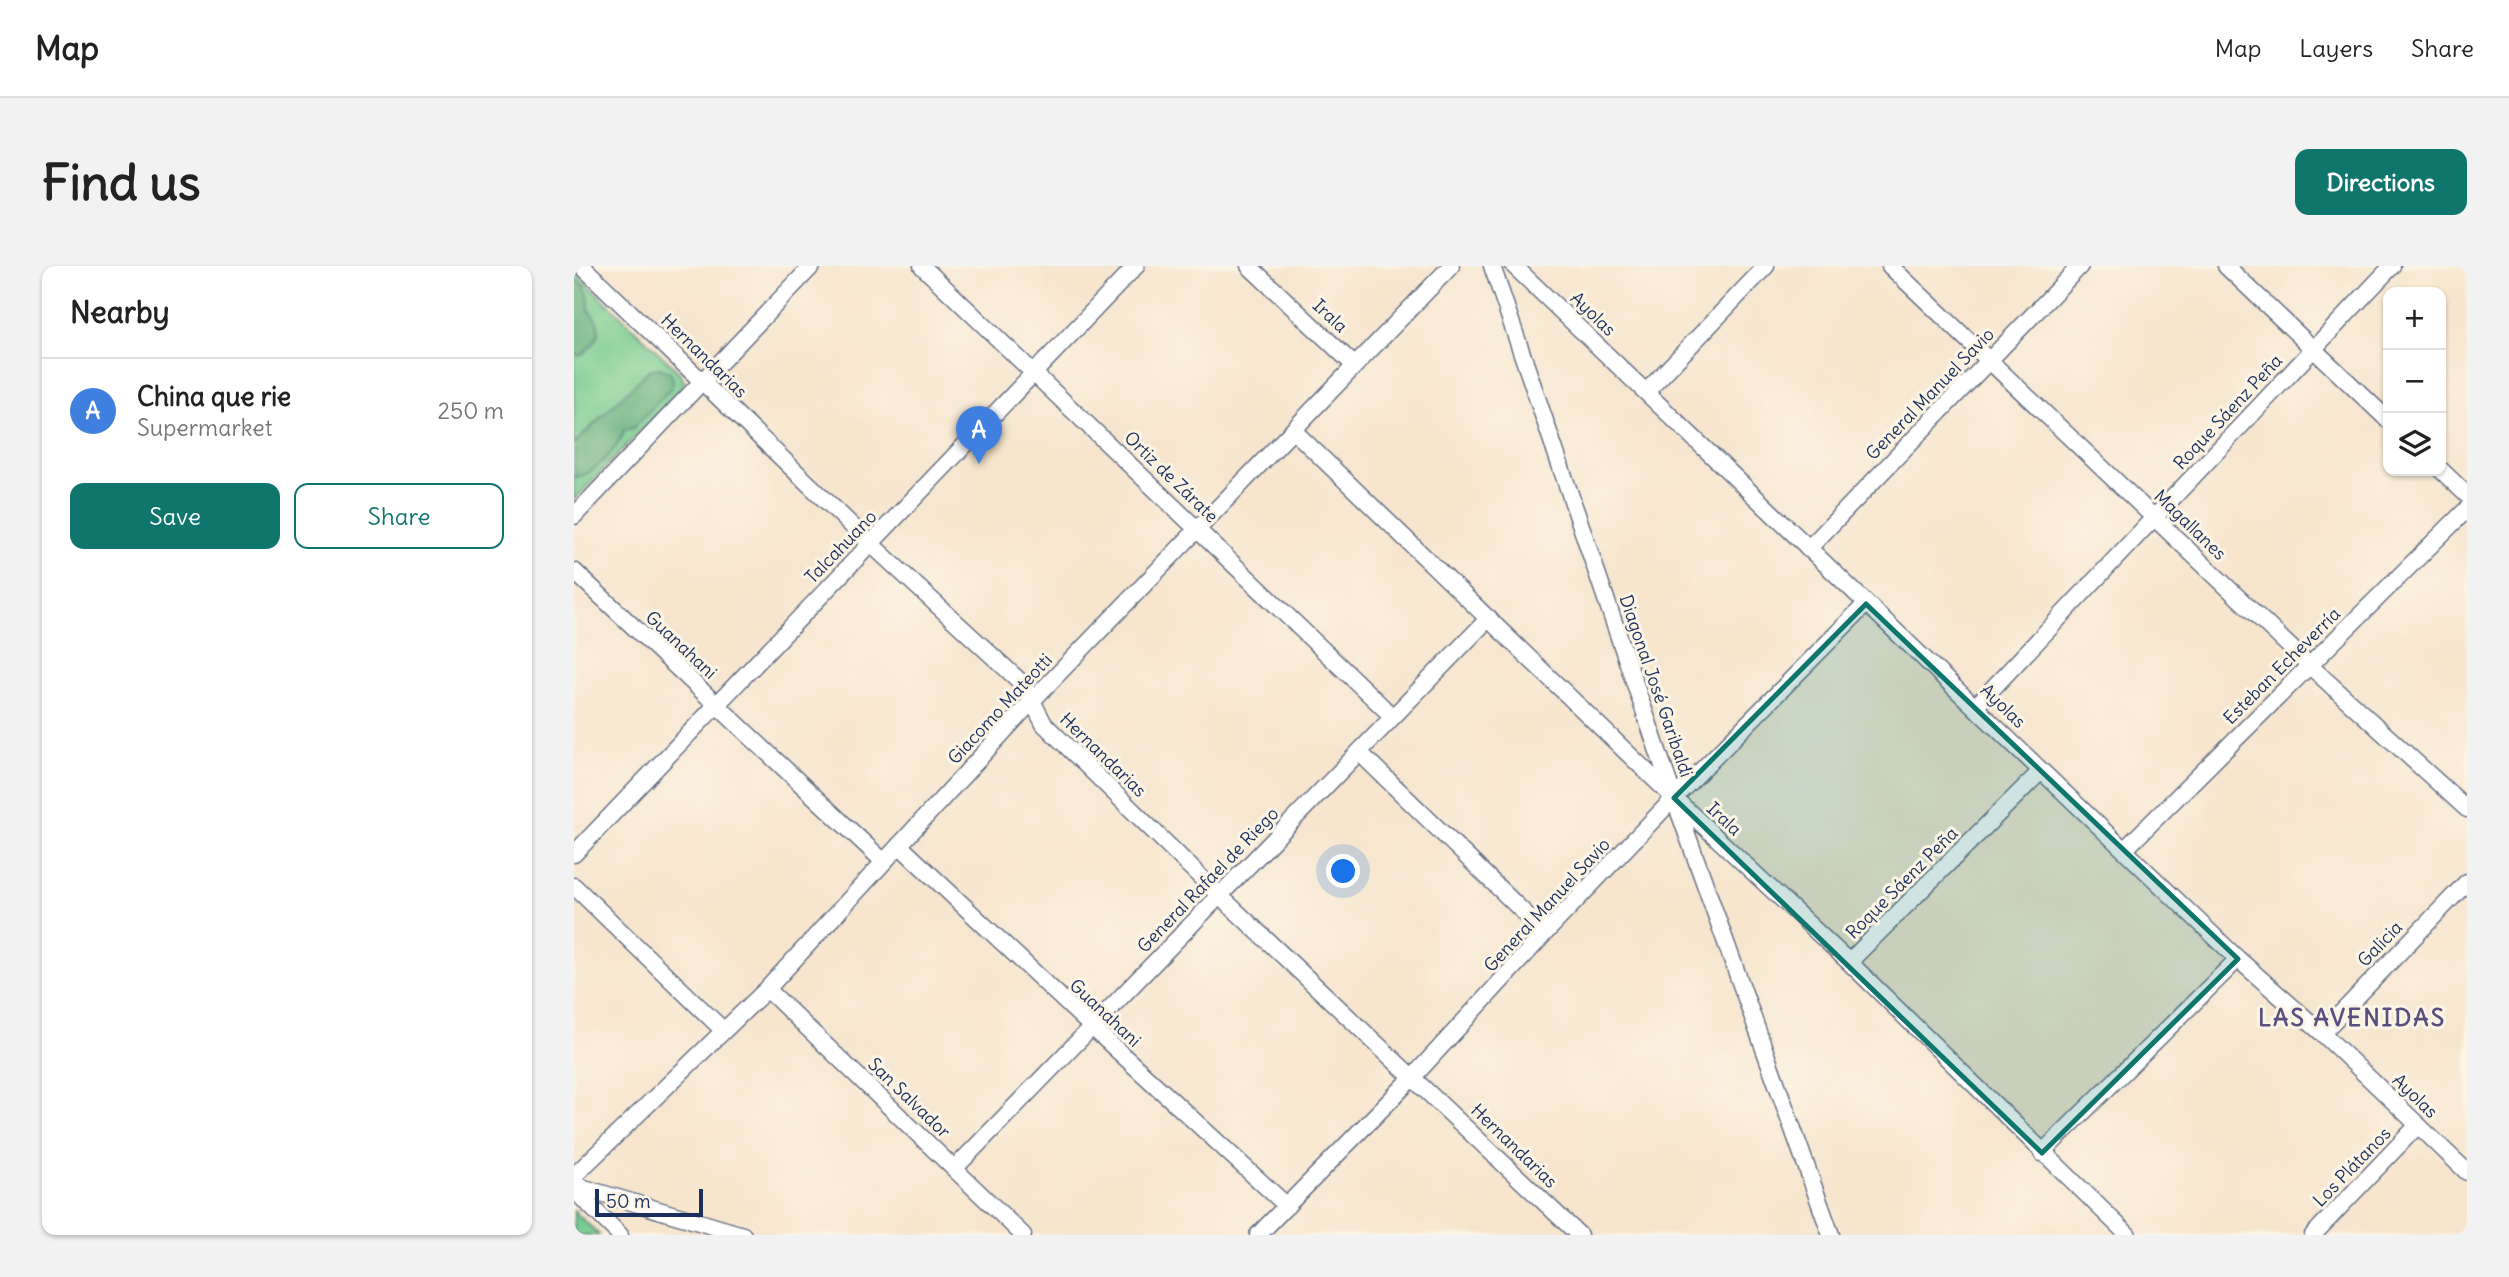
<!DOCTYPE html>
<html lang="en">
<head>
<meta charset="utf-8">
<style>
  :root { --surface:#fff; --page:#f2f2f2; --text:#222; --muted:#767676; --line:#e0e0e0; --accent:#0f766e }
  body { margin:0; font-family:Delius,sans-serif; background:var(--page); color:var(--text) }
  .controls { position:absolute; right:21px; top:21px; display:grid; overflow:hidden; border-radius:14px; box-shadow:0 2px 5px #0004 }
  .controls button { width:63px; height:63px; display:grid; place-items:center; padding:0; border:0; border-bottom:2px solid var(--line); background:var(--surface); color:var(--text); font:35px sans-serif }
  .scale { position:absolute; left:21px; bottom:18px; width:108px; box-sizing:border-box; padding-left:7px; border:4px solid #1b2f5e; border-top:0; font-size:19px; line-height:24px; white-space:nowrap; color:#1b2f5e; -webkit-text-stroke:5px #fcf5e5; paint-order:stroke }
  .you { position:absolute; left:770px; top:606px; width:24px; height:24px; margin:-18px; border:5px solid #fff; border-radius:50%; background:#1a73e8; box-shadow:0 0 0 10px #1a73e833 }
  .badge { display:grid; place-items:center; width:46px; height:46px; border-radius:50%; background:var(--accent); color:#fff; font-size:23px; font-weight:700 }
  .pin { position:absolute; translate:-50% -58px; filter:drop-shadow(0 2px 4px #0008) }
  .pin::after { content:''; position:absolute; top:37px; width:24px; height:21px; background:inherit; clip-path:polygon(0 0,100% 0,50% 100%) }
  .list { margin:0; padding:0; list-style:none }
  h2 { display:flex; justify-content:space-between; align-items:center; height:91px; margin:0; padding:0 28px; font-size:30px }
  h2 small { font-size:23px; font-weight:400; color:var(--muted) }
  .list li { display:grid; grid-template-columns:46px 1fr auto; gap:21px; align-items:center; box-sizing:border-box; height:105px; padding:0 28px; border-top:2px solid var(--line) }
  .list b { display:block; font-size:26px; white-space:nowrap }
  .list p { margin:0; font-size:23px; white-space:nowrap; color:var(--muted) }
  .list em { font-size:23px; font-style:normal; color:var(--muted) }
  .actions { display:flex; gap:14px; padding:21px 28px }
  .actions a { flex:1; padding:16px 0; border:2px solid var(--accent); border-radius:14px; text-align:center; font-size:24px; color:var(--accent) }
  .actions .main { background:var(--accent); color:#fff }
  .icon { flex:none; width:38px; height:38px; fill:none; stroke:currentColor; stroke-width:2; stroke-linecap:round; stroke-linejoin:round }
  .map { position:relative; flex:none; width:1893px; height:969px; overflow:hidden; border-radius:14px }
  header { display:flex; align-items:center; gap:42px; box-sizing:border-box; height:98px; padding:0 35px; background:var(--surface); border-bottom:2px solid var(--line) }
  header strong { font-size:33px }
  nav { display:flex; gap:38px; margin-inline-start:auto; font-size:24px }
  .intro { display:flex; align-items:center; justify-content:space-between; box-sizing:border-box; height:168px; padding:0 42px }
  h1 { margin:0; font-size:49px }
  .button { padding:18px 32px; border-radius:14px; background:var(--accent); color:#fff; font-size:24px; font-weight:700 }
  main { display:flex; gap:42px; padding:0 42px }
  aside { flex:1; background:var(--surface); border-radius:14px; box-shadow:0 2px 5px #0004 }
  .map>svg:first-child { display:block }
  .green { fill:#76cb8e; stroke:#487d76; stroke-width:2 }
  .forest { fill:#60af79; stroke:#3e6f6c; stroke-width:2 }
  .lines { fill:none; stroke-linecap:round; stroke-linejoin:round }
  .minor-casing { stroke:#686f85; stroke-width:19 }
  .minor { stroke:#fff; stroke-width:16 }
  .marked { fill:#0f766e; fill-opacity:0.2; stroke:#0f766e; stroke-width:5; stroke-linejoin:round }
  .labels { text-anchor:middle; stroke-width:6; stroke-linejoin:round; paint-order:stroke }
  .street-label { font-size:18px; fill:#1b2f5e; stroke:#fcf5e5 }
  .district-label { font-size:24px; font-weight:bold; letter-spacing:2px; fill:#595081; stroke:#fcf5e5 }
</style>
</head>
<body>
<header>
<strong>Map</strong>
<nav><a>Map</a><a>Layers</a><a>Share</a></nav>
</header>
<div class="intro"><h1>Find us</h1><a class="button">Directions</a></div>
<main>
<aside>
<h2>Nearby<small></small></h2>
<ul class="list">
<li><span class="badge" style="background:#3f7fe0">A</span><div><b>China que rie</b><p>Supermarket</p></div><em>250 m</em></li>
</ul>
<div class="actions"><a class="main">Save</a><a>Share</a></div>
</aside>
<div class="map">
<svg width="1893" height="969" viewBox="0 0 1893 969">
  <rect width="100%" height="100%" fill="#fcf5e5"/>
  <filter id="ink" filterUnits="userSpaceOnUse"><feTurbulence type="fractalNoise" baseFrequency=".0143" numOctaves="2"/><feDisplacementMap in="SourceGraphic" scale="14" xChannelSelector="R" yChannelSelector="G"/><feConvolveMatrix kernelMatrix="1 2 1 2 8 2 1 2 1" color-interpolation-filters="sRGB"/></filter>
  <filter id="wash" filterUnits="userSpaceOnUse"><feTurbulence type="fractalNoise" baseFrequency=".00686" numOctaves="4" result="noise"/><feDisplacementMap in="SourceGraphic" scale="28" xChannelSelector="R" yChannelSelector="G"/><feGaussianBlur stdDeviation="1.57" result="paint"/><feColorMatrix in="noise" values="0 0 0 0 0 0 0 0 0 0 0 0 0 0 0 0 0 1.4 0 .05"/><feComposite in="paint" operator="in"/></filter>
  <g filter="url(#wash)">
    <rect width="100%" height="100%" fill="#f7e5cd"/>
    <!-- green -->
    <path class="green" d="M0 5 107 108 110 116 107 123 0 234Z
      M0 945 25 969H0Z"/>
    <!-- forest -->
    <path class="forest" d="M0 13C14 19 16 31 15 45 33 62 23 78 6 90L0 87Z
      M85 102 96 106 99 114 98 121 59 162 50 164C47 180 17 212 0 211V178L75 104Z"/>
  </g>
  <g filter="url(#ink)">
    <g class="lines">
      <!-- minor casing -->
      <g class="minor-casing">
        <path id="minor" d="M8 0 297 278 450 419 470 458 646 630 1005 969
          M348 0 819 451
          M675 0 780 99
          M918 0 1100 532 1257 969
          M940 0 1664 693 1748 767 1893 906
          M1316 0 1736 400 1893 543
          M1652 0 1814 154
          M1072 126 1192 0
          M720 165 1100 532 1275 696 1554 969
          M1867 204 1893 229
          M0 250 238 0
          M1234 283 1506 0
          M0 305 309 595
          M1402 440 1818 0
          M785 486 971 667
          M325 579 518 761 713 940
          M1550 584 1893 243
          M0 588 562 0
          M0 620 149 764
          M1275 696 1467 505
          M193 723 449 969
          M1748 767 1893 616
          M1468 887 1664 693
          M381 902 915 352
          M0 910 193 723 458 435 877 0
          M0 919 169 969
          M0 924 46 969
          M684 969 839 811 971 667 1100 532 1292 338
          M1739 969 1844 859"/>
      </g>
      <!-- minor -->
      <use href="#minor" class="minor"/>
    </g>
  </g>
  <!-- marked area -->
  <path class="marked" d="M1292 338 1664 693 1468 887 1100 532Z"/>
  <g class="labels">
    <!-- street labels -->
    <g class="street-label">
      <text transform="translate(1019 48) rotate(44)" y="6">Ayolas</text>
      <text transform="translate(756 50) rotate(43)" y="6">Irala</text>
      <text transform="translate(130 90) rotate(44)" y="6">Hernandarias</text>
      <text transform="translate(1356 128) rotate(-46)" y="6">General Manuel Savio</text>
      <text transform="translate(1654 146) rotate(-47)" y="6">Roque Sáenz Peña</text>
      <text transform="translate(597 211) rotate(44)" y="6">Ortiz de Zárate</text>
      <text transform="translate(1616 259) rotate(44)" y="6">Magallanes</text>
      <text transform="translate(267 281) rotate(-46)" y="6">Talcahuano</text>
      <text transform="translate(107 379) rotate(43)" y="6">Guanahani</text>
      <text transform="translate(1708 400) rotate(-45)" y="6">Esteban Echeverría</text>
      <text transform="translate(1082 420) rotate(71)" y="6">Diagonal José Garibaldi</text>
      <text transform="translate(1429 440) rotate(44)" y="6">Ayolas</text>
      <text transform="translate(426 443) rotate(-47)" y="6">Giacomo Mateotti</text>
      <text transform="translate(529 489) rotate(44)" y="6">Hernandarias</text>
      <text transform="translate(1150 553) rotate(43)" y="6">Irala</text>
      <text transform="translate(634 614) rotate(-46)" y="6">General Rafael de Riego</text>
      <text transform="translate(1328 617) rotate(-45)" y="6">Roque Sáenz Peña</text>
      <text transform="translate(973 639) rotate(-47)" y="6">General Manuel Savio</text>
      <text transform="translate(1806 678) rotate(-46)" y="6">Galicia</text>
      <text transform="translate(531 747) rotate(43)" y="6">Guanahani</text>
      <text transform="translate(1841 830) rotate(44)" y="6">Ayolas</text>
      <text transform="translate(335 832) rotate(44)" y="6">San Salvador</text>
      <text transform="translate(940 880) rotate(44)" y="6">Hernandarias</text>
      <text transform="translate(1778 901) rotate(-46)" y="6">Los Plátanos</text>
    </g>
    <!-- district labels -->
    <g class="district-label">
      <text x="1778" y="760">LAS AVENIDAS</text>
    </g>
  </g>
</svg>
<div class="controls">
<button>+</button>
<button>−</button>
<button><svg class="icon" aria-label="layers" viewBox="0 0 24 24"><path d="M12 4l9 5-9 5-9-5zM3 14l9 5 9-5"/></svg></button>
</div>
<div class="scale">50 m</div>
<div class="you"></div>
<div class="pin badge" style="left:405px;top:198px;background:#3f7fe0">A</div>
</div>
</main>
</body>
</html>
